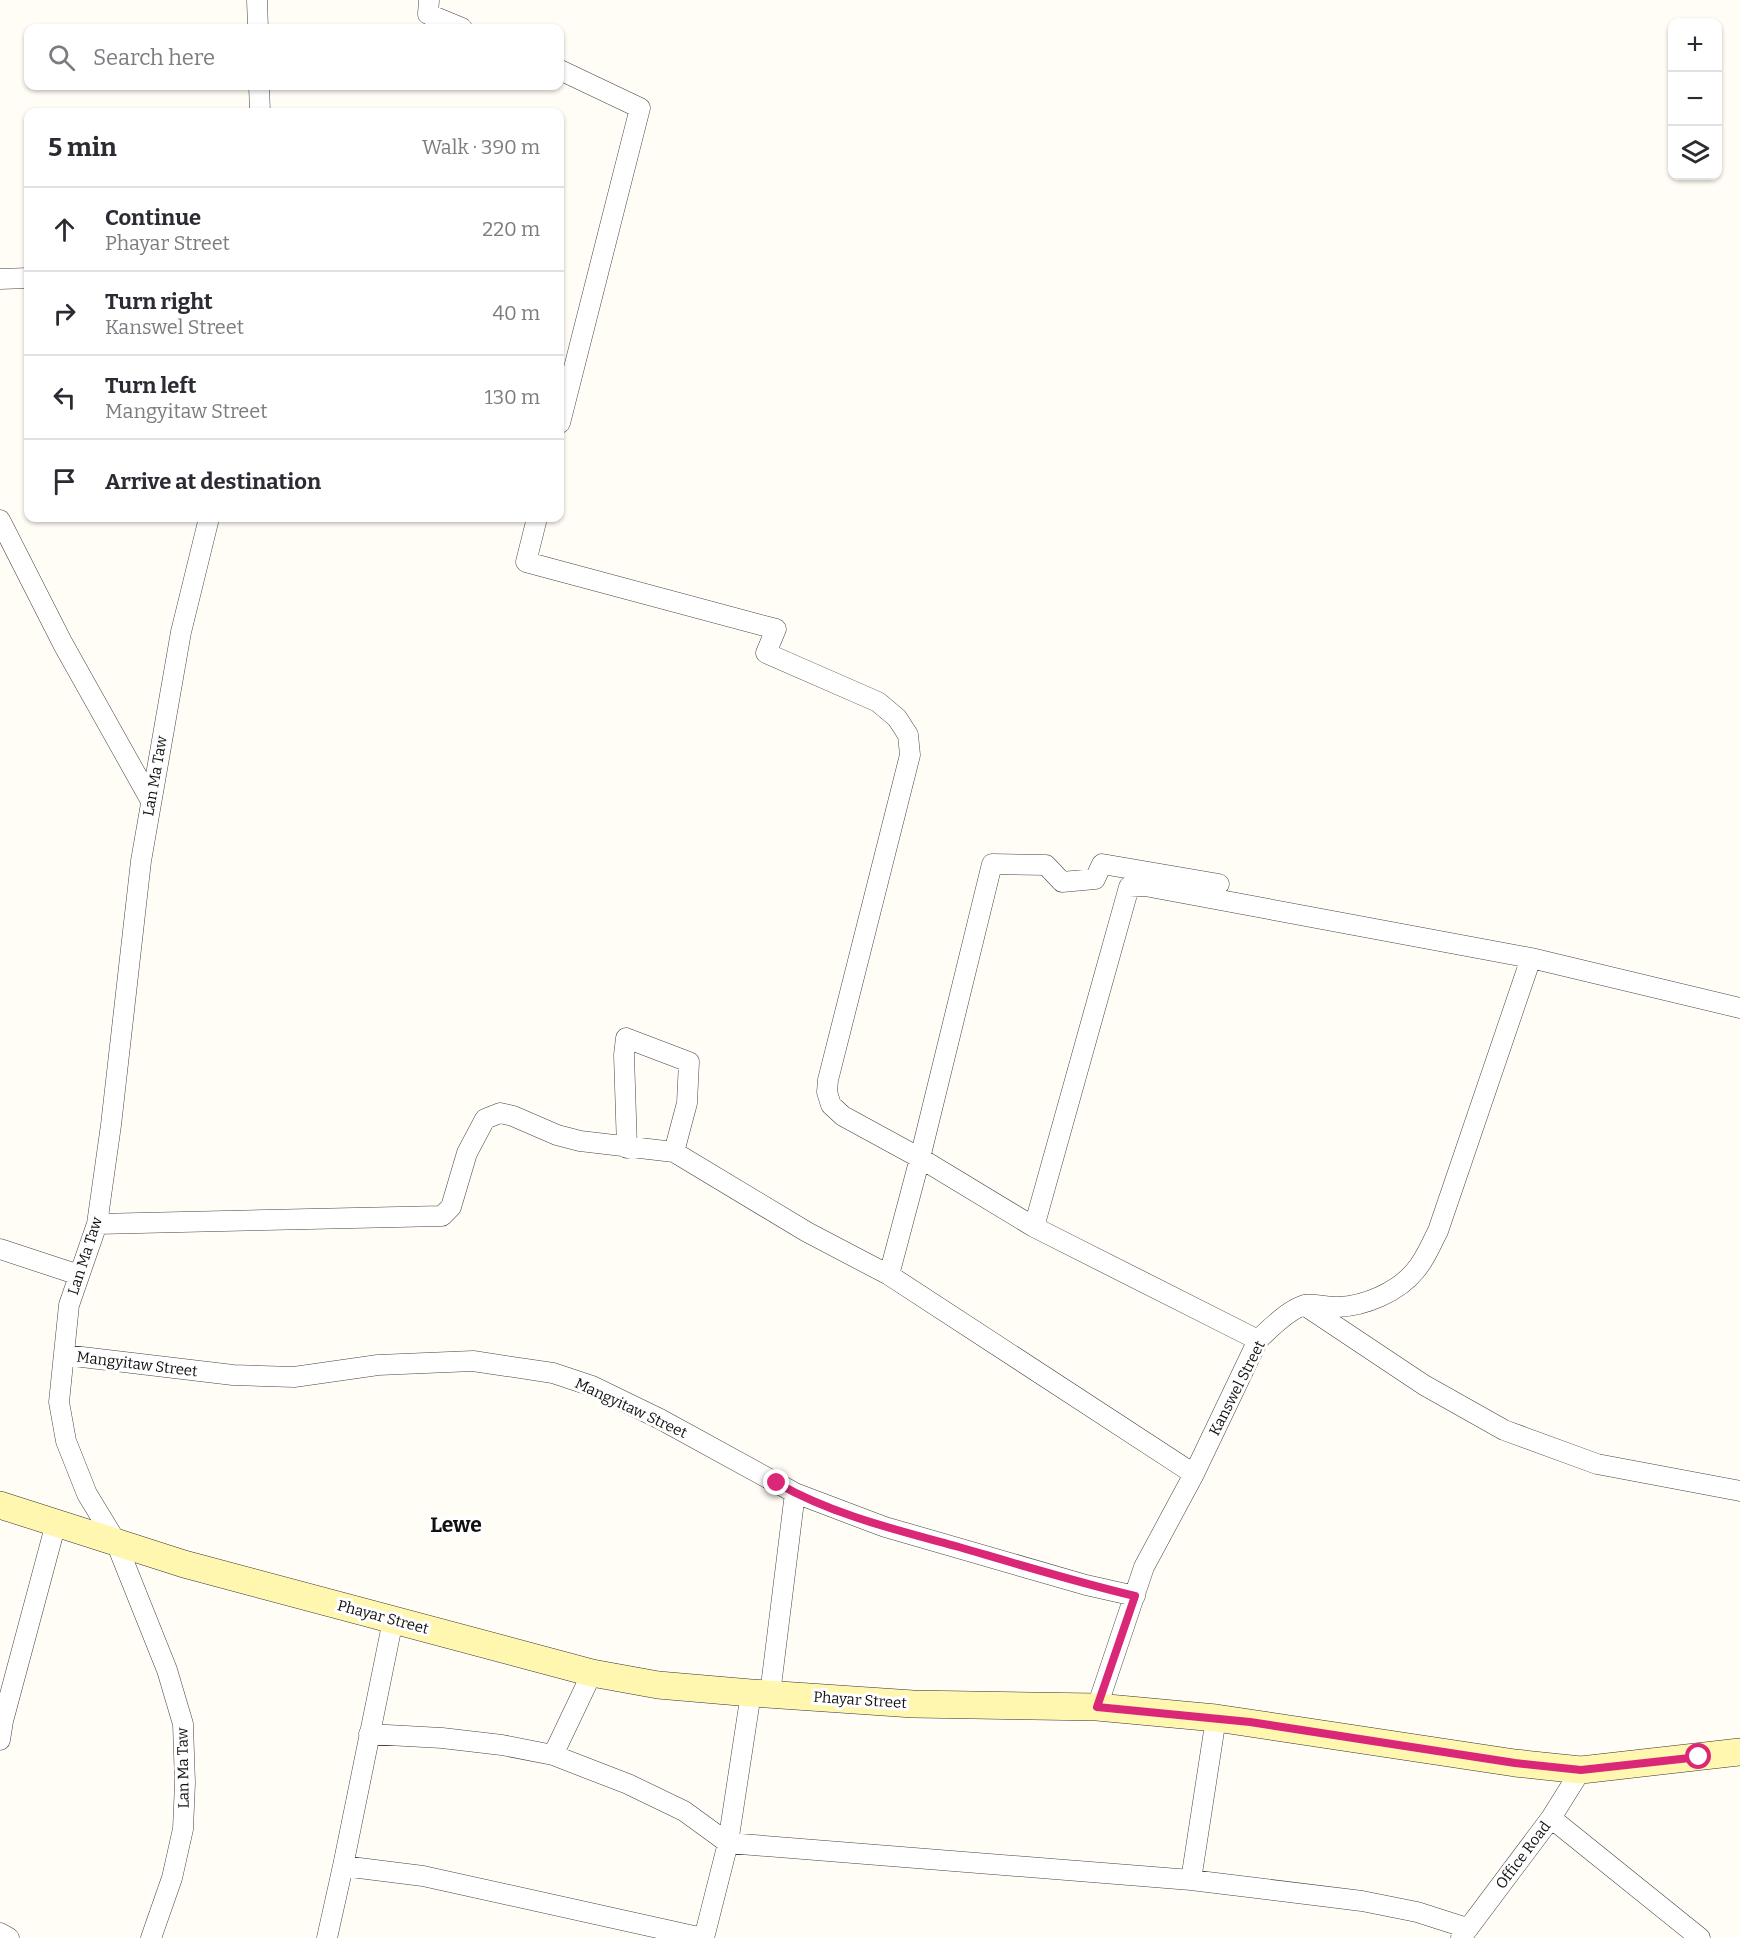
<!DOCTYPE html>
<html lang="en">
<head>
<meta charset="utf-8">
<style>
  :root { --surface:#fff; --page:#f7f7f7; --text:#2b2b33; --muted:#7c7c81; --line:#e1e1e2 }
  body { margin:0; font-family:Bitter,serif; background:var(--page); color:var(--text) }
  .controls { position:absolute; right:18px; top:18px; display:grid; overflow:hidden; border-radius:12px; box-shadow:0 2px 4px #0004 }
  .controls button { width:54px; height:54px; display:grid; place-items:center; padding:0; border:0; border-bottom:2px solid var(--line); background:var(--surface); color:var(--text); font:30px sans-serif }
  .stop { position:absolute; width:18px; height:18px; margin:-14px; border:4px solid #db2777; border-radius:50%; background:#fff }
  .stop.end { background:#db2777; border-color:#fff; box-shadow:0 2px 6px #0008 }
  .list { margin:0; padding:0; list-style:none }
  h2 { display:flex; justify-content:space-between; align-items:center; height:78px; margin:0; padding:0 24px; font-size:26px }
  h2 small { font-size:20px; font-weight:400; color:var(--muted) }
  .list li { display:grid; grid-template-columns:39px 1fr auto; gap:18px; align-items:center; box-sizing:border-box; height:84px; padding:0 24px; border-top:2px solid var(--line) }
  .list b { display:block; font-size:22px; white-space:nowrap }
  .list p { margin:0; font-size:20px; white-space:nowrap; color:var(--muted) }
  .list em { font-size:20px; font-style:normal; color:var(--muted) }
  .icon { flex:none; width:33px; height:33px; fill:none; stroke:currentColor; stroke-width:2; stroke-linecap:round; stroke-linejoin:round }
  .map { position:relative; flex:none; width:1740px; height:1938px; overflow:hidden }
  .search { position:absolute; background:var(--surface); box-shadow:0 2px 4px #0004; left:24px; top:24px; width:540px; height:66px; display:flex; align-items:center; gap:15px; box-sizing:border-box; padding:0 21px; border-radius:12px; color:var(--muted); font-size:22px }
  .panel { position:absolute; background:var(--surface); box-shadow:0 2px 4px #0004; left:24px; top:108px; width:540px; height:414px; border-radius:12px }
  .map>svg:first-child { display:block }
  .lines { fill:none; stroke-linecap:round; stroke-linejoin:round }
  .street-casing { stroke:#444; stroke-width:21 }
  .secondary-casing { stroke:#333; stroke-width:28 }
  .street { stroke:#fff; stroke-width:20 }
  .secondary { stroke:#fff6b0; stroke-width:27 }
  .route { stroke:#db2777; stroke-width:8 }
  .labels { text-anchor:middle; stroke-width:6; stroke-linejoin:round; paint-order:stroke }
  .street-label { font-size:15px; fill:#111; stroke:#fff }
  .district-label { font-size:21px; font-weight:bold; fill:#111; stroke:#fff }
</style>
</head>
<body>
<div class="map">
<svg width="1740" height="1938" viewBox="0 0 1740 1938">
  <rect width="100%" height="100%" fill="#fffdf5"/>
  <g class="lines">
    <!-- street casing -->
    <g class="street-casing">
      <path id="street" d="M257 0 258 28
        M429 0 428 14 462 28
        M560 70 640 108 560 423
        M259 86 260 112
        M0 279 28 278
        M537 518 526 562 776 629 766 653 878 702 897 718 908 735 910 755 828 1080 827 1092 831 1105 843 1116 920 1158 1034 1227 1258 1340
        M0 520 63 644 151 801
        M627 1148 624 1055 626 1038 689 1062 687 1103 674 1152
        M97 1224 442 1216 451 1207 467 1153 485 1119 500 1113 513 1116 557 1135 580 1141 674 1152 807 1232 889 1275 1194 1474
        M1034 1227 1129 887 1145 886 1531 958 1740 1008
        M0 1249 79 1275
        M889 1275 920 1158 992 864 1046 865 1062 882 1095 879 1102 864 1219 884
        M1304 1305 1424 1385 1504 1430 1597 1464 1740 1491
        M65 1355 233 1375 294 1377 378 1365 473 1361 553 1373 592 1386 660 1419 795 1493 832 1507 885 1527 1086 1585 1135 1596
        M770 1694 795 1493
        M1097 1707 1144 1567 1194 1474 1258 1340C1268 1330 1292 1307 1306 1305 1316 1304 1327 1307 1338 1307 1365 1306 1398 1292 1415 1271 1425 1260 1431 1244 1438 1231L1531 958
        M369 1734 442 1738 502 1745 553 1755 628 1784 684 1811 728 1843 1191 1880 1362 1901 1417 1912 1467 1928
        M0 1740 3 1721 56 1523
        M553 1755 592 1673
        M1551 1818 1700 1938
        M343 1866 423 1876 703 1938
        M1191 1880 1216 1718
        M0 1933 9 1938
        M151 1938 172 1878 183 1829 185 1783 183 1724 167 1670 115 1540 87 1494 66 1441 59 1402 69 1305 97 1224 111 1125 141 861 181 632 209 518
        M327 1938 343 1866 393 1620
        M704 1938 728 1843 751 1693
        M1461 1938 1551 1818 1581 1770"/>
    </g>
    <!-- secondary casing -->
    <g class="secondary-casing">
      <path id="secondary" d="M0 1505 184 1564 592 1673 658 1685 751 1693 913 1704 1097 1707 1216 1718 1515 1763 1581 1770 1740 1752"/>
    </g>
    <!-- street -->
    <use href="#street" class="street"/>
    <!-- secondary -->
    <use href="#secondary" class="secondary"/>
  </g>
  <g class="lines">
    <!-- route -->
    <path class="route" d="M777 1483C833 1515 897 1530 959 1547 1017 1564 1076 1582 1135 1596L1097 1707 1250 1722 1515 1763 1581 1770 1699 1757"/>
  </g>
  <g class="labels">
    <!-- street labels -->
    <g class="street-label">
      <text transform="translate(155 776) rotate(-80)" y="5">Lan Ma Taw</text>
      <text transform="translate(85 1256) rotate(-72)" y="5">Lan Ma Taw</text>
      <text transform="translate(137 1364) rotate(7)" y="5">Mangyitaw Street</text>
      <text transform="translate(1237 1388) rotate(-63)" y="5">Kanswel Street</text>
      <text transform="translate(631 1408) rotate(25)" y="5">Mangyitaw Street</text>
      <text transform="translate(383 1617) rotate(15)" y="5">Phayar Street</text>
      <text transform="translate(860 1700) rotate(4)" y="5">Phayar Street</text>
      <text transform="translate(183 1768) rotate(-91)" y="5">Lan Ma Taw</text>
      <text transform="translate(1523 1855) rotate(-53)" y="5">Office Road</text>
    </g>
    <!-- district labels -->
    <g class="district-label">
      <text x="456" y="1532">Lewe</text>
    </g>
  </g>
</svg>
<div class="controls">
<button>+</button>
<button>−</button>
<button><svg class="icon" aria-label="layers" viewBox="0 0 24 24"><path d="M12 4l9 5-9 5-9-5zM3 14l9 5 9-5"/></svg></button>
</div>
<div class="stop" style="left:1699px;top:1757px"></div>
<div class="stop end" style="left:777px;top:1483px"></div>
<div class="search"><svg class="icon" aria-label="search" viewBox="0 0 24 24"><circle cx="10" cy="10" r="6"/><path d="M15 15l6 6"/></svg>Search here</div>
<section class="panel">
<h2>5 min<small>Walk · 390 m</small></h2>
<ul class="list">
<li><svg class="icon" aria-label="ahead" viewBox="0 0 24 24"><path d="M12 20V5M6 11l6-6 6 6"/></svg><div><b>Continue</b><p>Phayar Street</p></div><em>220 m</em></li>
<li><svg class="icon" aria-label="right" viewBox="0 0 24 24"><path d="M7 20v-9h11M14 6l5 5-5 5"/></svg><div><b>Turn right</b><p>Kanswel Street</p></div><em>40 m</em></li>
<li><svg class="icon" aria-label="left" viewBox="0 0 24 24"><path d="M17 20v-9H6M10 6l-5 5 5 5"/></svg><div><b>Turn left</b><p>Mangyitaw Street</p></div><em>130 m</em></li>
<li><svg class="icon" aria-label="arrive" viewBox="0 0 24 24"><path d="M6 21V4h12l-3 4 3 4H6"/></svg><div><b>Arrive at destination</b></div></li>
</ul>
</section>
</div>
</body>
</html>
